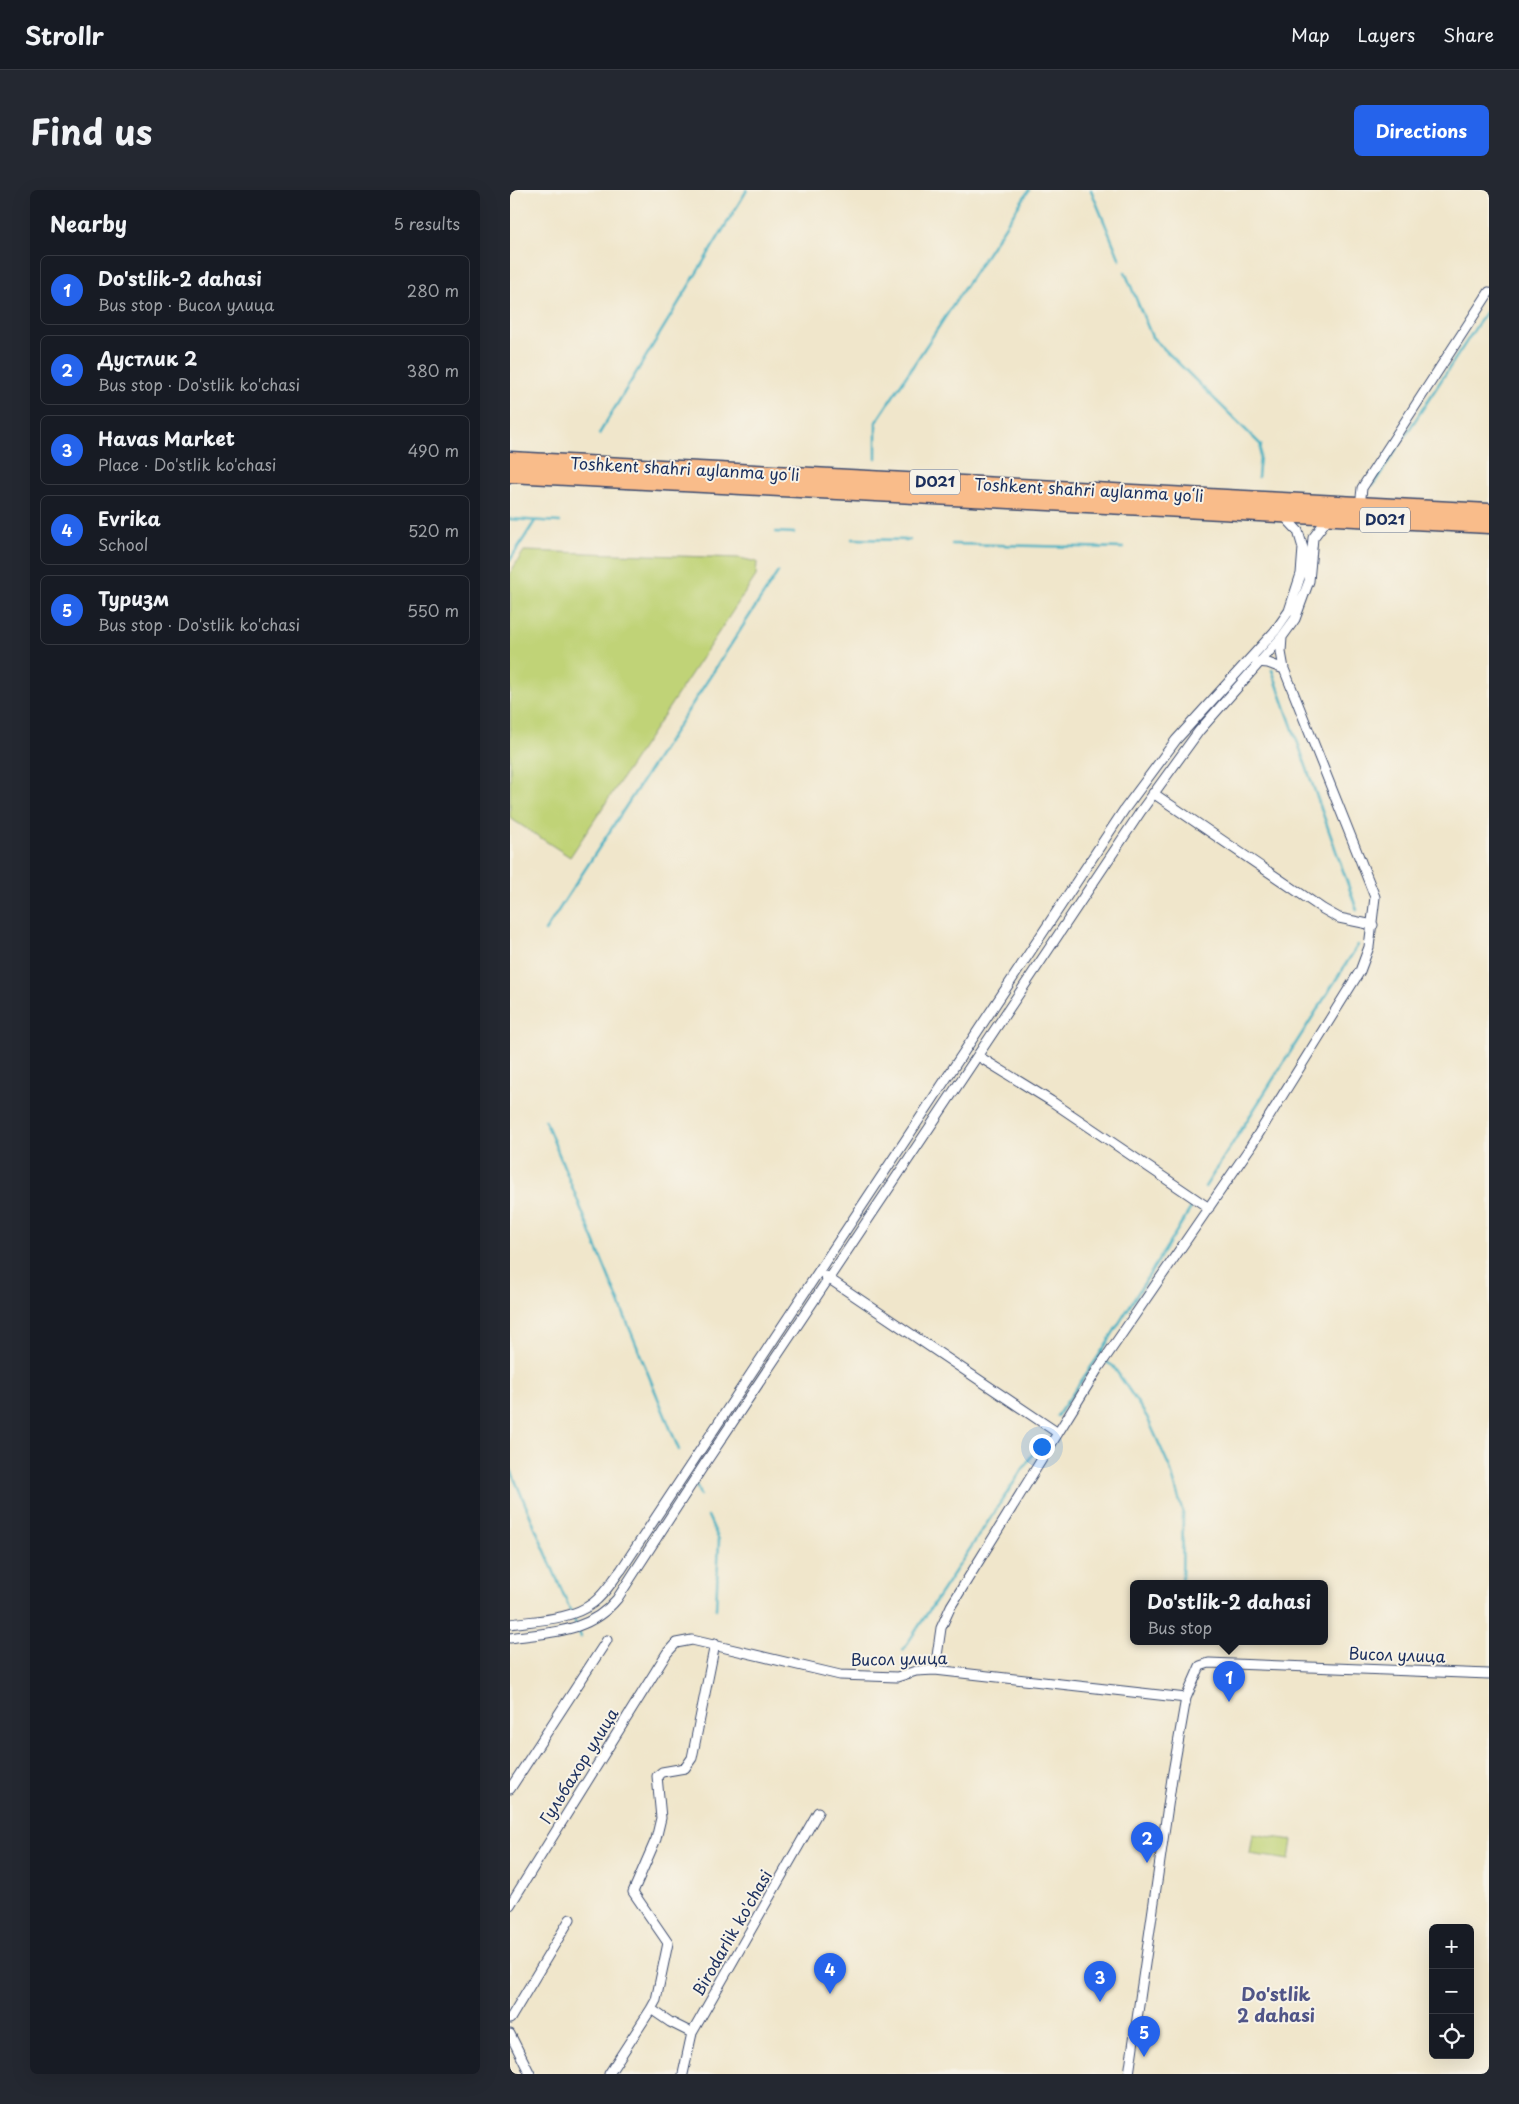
<!DOCTYPE html>
<html lang="en">
<head>
<meta charset="utf-8">
<style>
  :root { --surface:#171b24; --page:#242831; --text:#f1f3f6; --muted:#9ea1a6; --line:#363941; --accent:#2563eb }
  body { margin:0; font-family:"Playpen Sans",sans-serif; background:var(--page); color:var(--text) }
  .controls { position:absolute; right:15px; bottom:15px; display:grid; overflow:hidden; border-radius:8px; box-shadow:0 5px 20px #0002 }
  .controls button { width:45px; height:45px; display:grid; place-items:center; padding:0; border:0; border-bottom:1px solid var(--line); background:var(--surface); color:var(--text); font:25px sans-serif }
  .you { position:absolute; left:531px; top:1256px; width:18px; height:18px; margin:-12px; border:4px solid #fff; border-radius:50%; background:#1a73e8; box-shadow:0 0 0 8px #1a73e833 }
  .badge { display:grid; place-items:center; width:32px; height:32px; border-radius:50%; background:var(--accent); color:#fff; font-size:16px; font-weight:700 }
  .pin { position:absolute; translate:-50% -41px; filter:drop-shadow(0 1px 2px #0008) }
  .pin::after { content:''; position:absolute; top:26px; width:18px; height:15px; background:inherit; clip-path:polygon(0 0,100% 0,50% 100%) }
  .popup { position:absolute; left:620px; top:1390px; width:198px; height:65px; box-sizing:border-box; display:grid; place-content:center; border-radius:8px; background:var(--surface); filter:drop-shadow(0 1px 4px #0005); font-size:16px; white-space:nowrap; color:var(--muted) }
  .popup b { font-size:19px; color:var(--text) }
  .popup::after { content:''; position:absolute; left:50%; top:100%; margin-left:-10px; border:10px solid transparent; border-top-color:var(--surface) }
  .list { margin:0; padding:0; list-style:none }
  h2 { display:flex; justify-content:space-between; align-items:center; height:65px; margin:0; padding:0 20px; font-size:21px }
  h2 small { font-size:16px; font-weight:400; color:var(--muted) }
  .list li { display:grid; grid-template-columns:32px 1fr auto; gap:15px; align-items:center; box-sizing:border-box; height:70px; margin:0 10px 10px; padding:0 10px; border:1px solid var(--line); border-radius:8px }
  .list b { display:block; font-size:19px; white-space:nowrap }
  .list p { margin:0; font-size:16px; white-space:nowrap; color:var(--muted) }
  .list em { font-size:16px; font-style:normal; color:var(--muted) }
  .icon { flex:none; width:28px; height:28px; fill:none; stroke:currentColor; stroke-width:2; stroke-linecap:round; stroke-linejoin:round }
  .map { position:relative; flex:none; width:979px; height:1884px; overflow:hidden; border-radius:8px }
  header { display:flex; align-items:center; gap:30px; box-sizing:border-box; height:70px; padding:0 25px; background:var(--surface); border-bottom:1px solid var(--line) }
  header strong { font-size:24px }
  nav { display:flex; gap:28px; margin-inline-start:auto; font-size:18px }
  .intro { display:flex; align-items:center; justify-content:space-between; box-sizing:border-box; height:120px; padding:0 30px }
  h1 { margin:0; font-size:35px }
  .button { padding:12px 22px; border-radius:8px; background:var(--accent); color:#fff; font-size:18px; font-weight:700 }
  main { display:flex; gap:30px; padding:0 30px }
  aside { flex:1; background:var(--surface); border-radius:8px; box-shadow:0 5px 20px #0002 }
  .map>svg:first-child { display:block }
  .green { fill:#c0d377; stroke:#6e816a }
  .lines { fill:none; stroke-linecap:round; stroke-linejoin:round }
  .stream { stroke:#44b0c2; stroke-width:2.5 }
  .street-casing { stroke:#3b4a6e; stroke-width:11 }
  .highway-casing { stroke:#3b4a6e; stroke-width:19 }
  .street { stroke:#fff; stroke-width:9 }
  .highway { stroke:#f9bc8a; stroke-width:16 }
  .labels { text-anchor:middle; stroke-width:4; stroke-linejoin:round; paint-order:stroke }
  .shield { fill:#f7f3e8; stroke:#5d6a87; stroke-width:1 }
  .shield-label { font-size:15px; font-weight:bold; fill:#1b2f5e }
  .street-label { font-size:16px; fill:#1b2f5e; stroke:#f7f3e8 }
  .neighbourhood-label { font-size:18px; font-weight:bold; fill:#505587; stroke:#f7f3e8 }
</style>
</head>
<body>
<header>
<strong>Strollr</strong>
<nav><a>Map</a><a>Layers</a><a>Share</a></nav>
</header>
<div class="intro"><h1>Find us</h1><a class="button">Directions</a></div>
<main>
<aside>
<h2>Nearby<small>5 results</small></h2>
<ul class="list">
<li><span class="badge">1</span><div><b>Do'stlik-2 dahasi</b><p>Bus stop · Висол улица</p></div><em>280 m</em></li>
<li><span class="badge">2</span><div><b>Дустлик 2</b><p>Bus stop · Do'stlik ko'chasi</p></div><em>380 m</em></li>
<li><span class="badge">3</span><div><b>Havas Market</b><p>Place · Do'stlik ko'chasi</p></div><em>490 m</em></li>
<li><span class="badge">4</span><div><b>Evrika</b><p>School</p></div><em>520 m</em></li>
<li><span class="badge">5</span><div><b>Туризм</b><p>Bus stop · Do'stlik ko'chasi</p></div><em>550 m</em></li>
</ul>
</aside>
<div class="map">
<svg width="979" height="1884" viewBox="0 0 979 1884">
  <rect width="100%" height="100%" fill="#f7f3e8"/>
  <filter id="ink" filterUnits="userSpaceOnUse"><feTurbulence type="fractalNoise" baseFrequency=".02" numOctaves="2"/><feDisplacementMap in="SourceGraphic" scale="10" xChannelSelector="R" yChannelSelector="G"/><feConvolveMatrix kernelMatrix="1 2 1 2 8 2 1 2 1" color-interpolation-filters="sRGB"/></filter>
  <filter id="wash" filterUnits="userSpaceOnUse"><feTurbulence type="fractalNoise" baseFrequency=".0096" numOctaves="4" result="noise"/><feDisplacementMap in="SourceGraphic" scale="20" xChannelSelector="R" yChannelSelector="G"/><feGaussianBlur stdDeviation="1.12" result="paint"/><feColorMatrix in="noise" values="0 0 0 0 0 0 0 0 0 0 0 0 0 0 0 0 0 1.4 0 .05"/><feComposite in="paint" operator="in"/></filter>
  <g filter="url(#wash)">
    <rect width="100%" height="100%" fill="#f0e6cb"/>
    <!-- green -->
    <path class="green" d="M14 361 230 368 247 372 246 386 60 667 0 628V383Z
      M743 1644 782 1650 779 1670 740 1664Z"/>
    <g class="lines">
      <!-- stream -->
      <path class="stream" d="M581 0 610 70
        M615 82 642 147 751 255 748 287
        M89 244 237 0
        M366 268V232L519 0
        M863 295 979 117
        M0 329 50 332
        M266 342 284 343
        M342 349 400 350
        M442 354 613 358
        M0 370 25 331
        M762 480 847 720
        M35 741 268 382
        M35 930 169 1260
        M695 997 848 755
        M588 1167 603 1176 637 1227 660 1278 673 1323 672 1393
        M547 1226 588 1167 681 1018
        M0 1278 66 1434
        M186 1295 190 1305
        M198 1326 209 1350 206 1419
        M68 1439 71 1447
        M671 1457V1451
        M393 1460 534 1247"/>
    </g>
  </g>
  <g filter="url(#ink)">
    <g class="lines">
      <!-- street casing -->
      <g class="street-casing">
        <path id="street" d="M850 316 852 298 979 102
          M747 472 758 473 774 479
          M643 603 813 719 829 728 863 735
          M468 866 541 911 699 1018
          M315 1086 548 1243
          M0 1434C27 1430 61 1430 83 1413 95 1404 102 1391 111 1380L614 620 666 550 765 441 779 421 791 384 793 358 788 341 774 326
          M0 1448C41 1442 79 1443 107 1409L194 1275 631 621 689 541 772 447 785 429 799 391 803 348 819 327
          M425 1480 431 1438 441 1416 587 1180 739 959 850 781 859 757 865 707 774 479 771 462 772 447
          M0 1599 97 1450
          M0 1715 157 1463 166 1453 182 1450 330 1485 387 1487 406 1481 425 1480 676 1508
          M141 1819 160 1832 182 1843
          M0 1829 60 1729
          M0 1844 20 1884
          M99 1884 141 1819 146 1810 158 1753 123 1702 146 1649 151 1628 147 1586 152 1582 175 1578 182 1568 205 1454
          M173 1884 182 1843 308 1622
          M619 1884 662 1588 676 1508 690 1476 699 1473 979 1484"/>
      </g>
      <!-- highway casing -->
      <g class="highway-casing">
        <path id="highway" d="M0 270 979 322
          M0 284 979 335"/>
      </g>
      <!-- street -->
      <use href="#street" class="street"/>
      <!-- highway -->
      <use href="#highway" class="highway"/>
    </g>
  </g>
  <g class="labels">
    <!-- shield labels -->
    <g class="shield">
      <rect x="400" y="279.5" width="50" height="25" rx="4"/>
      <rect x="850" y="317.5" width="50" height="25" rx="4"/>
    </g>
    <g class="shield-label">
      <text x="425" y="297">D021</text>
      <text x="875" y="335">D021</text>
    </g>
    <!-- street labels -->
    <g class="street-label">
      <text transform="translate(175 279) rotate(3)" y="6">Toshkent shahri aylanma yoʻli</text>
      <text transform="translate(579 300) rotate(3)" y="6">Toshkent shahri aylanma yoʻli</text>
      <text transform="translate(887 1465) rotate(2)" y="6">Висол улица</text>
      <text transform="translate(389 1469) rotate(-1)" y="6">Висол улица</text>
      <text transform="translate(69 1576) rotate(-58)" y="6">Гульбахор улица</text>
      <text transform="translate(222 1743) rotate(-60)" y="6">Birodarlik ko'chasi</text>
    </g>
    <!-- neighbourhood labels -->
    <g class="neighbourhood-label">
      <text x="766" y="1811">Do'stlik<tspan x="766" dy="21">2 dahasi</tspan></text>
    </g>
  </g>
</svg>
<div class="controls">
<button>+</button>
<button>−</button>
<button><svg class="icon" aria-label="locate" viewBox="0 0 24 24"><circle cx="12" cy="12" r="6"/><path d="M12 2v4M12 18v4M2 12h4M18 12h4"/></svg></button>
</div>
<div class="you"></div>
<div class="pin badge" style="left:719px;top:1512px">1</div>
<div class="popup"><b>Do'stlik-2 dahasi</b>Bus stop</div>
<div class="pin badge" style="left:637px;top:1673px">2</div>
<div class="pin badge" style="left:590px;top:1812px">3</div>
<div class="pin badge" style="left:320px;top:1804px">4</div>
<div class="pin badge" style="left:634px;top:1867px">5</div>
</div>
</main>
</body>
</html>
